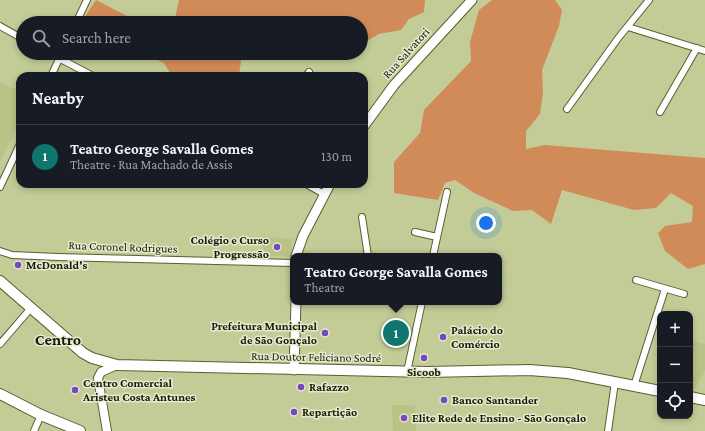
<!DOCTYPE html>
<html lang="en">
<head>
<meta charset="utf-8">
<style>
  :root { --surface:#171b24; --page:#20242c; --text:#f1f3f6; --muted:#9ea1a6; --line:#363941; --accent:#0f766e }
  body { margin:0; font-family:"Crimson Pro",serif; background:var(--page); color:var(--text) }
  .controls { position:absolute; right:12px; bottom:12px; display:grid; overflow:hidden; border-radius:8px; box-shadow:0 2px 6px #0003 }
  .controls button { width:36px; height:36px; display:grid; place-items:center; padding:0; border:0; border-bottom:1px solid var(--line); background:var(--surface); color:var(--text); font:20px sans-serif }
  .you { position:absolute; left:486px; top:223px; width:14px; height:14px; margin:-10px; border:3px solid #fff; border-radius:50%; background:#1a73e8; box-shadow:0 0 0 6px #1a73e833 }
  .badge { display:grid; place-items:center; width:26px; height:26px; border-radius:50%; background:var(--accent); color:#fff; font-size:13px; font-weight:700 }
  .pin { position:absolute; translate:-50% -50%; border:2px solid #fff; box-shadow:0 1px 4px #0006 }
  .popup { position:absolute; left:290px; top:253px; width:212px; height:52px; box-sizing:border-box; display:grid; place-content:center; border-radius:8px; background:var(--surface); filter:drop-shadow(0 1px 3px #0005); font-size:13px; white-space:nowrap; color:var(--muted) }
  .popup b { font-size:15px; color:var(--text) }
  .popup::after { content:''; position:absolute; left:50%; top:100%; margin-left:-8px; border:8px solid transparent; border-top-color:var(--surface) }
  .list { margin:0; padding:0; list-style:none }
  h2 { display:flex; justify-content:space-between; align-items:center; height:52px; margin:0; padding:0 16px; font-size:17px }
  h2 small { font-size:13px; font-weight:400; color:var(--muted) }
  .list li { display:grid; grid-template-columns:26px 1fr auto; gap:12px; align-items:center; box-sizing:border-box; height:64px; padding:0 16px; border-top:1px solid var(--line) }
  .list b { display:block; font-size:15px; white-space:nowrap }
  .list p { margin:0; font-size:13px; white-space:nowrap; color:var(--muted) }
  .list em { font-size:13px; font-style:normal; color:var(--muted) }
  .icon { flex:none; width:22px; height:22px; fill:none; stroke:currentColor; stroke-width:2; stroke-linecap:round; stroke-linejoin:round }
  .map { position:relative; flex:none; width:705px; height:431px; overflow:hidden }
  .search { position:absolute; background:var(--surface); box-shadow:0 2px 6px #0003; left:16px; top:16px; width:352px; height:44px; display:flex; align-items:center; gap:10px; box-sizing:border-box; padding:0 14px; border-radius:22px; color:var(--muted); font-size:15px }
  .panel { position:absolute; background:var(--surface); box-shadow:0 2px 6px #0003; left:16px; top:72px; width:352px; height:116px; border-radius:12px }
  .map>svg:first-child { display:block }
  .built { fill:#b9c386 }
  .green { fill:#d18b59 }
  .lines { fill:none; stroke-linecap:round; stroke-linejoin:round }
  .minor-casing { stroke:#585f2d; stroke-width:8 }
  .tertiary-casing { stroke:#585f2d; stroke-width:10 }
  .secondary-casing { stroke:#585f2d; stroke-width:11 }
  .primary-casing { stroke:#585f2d; stroke-width:12 }
  .minor { stroke:#fff; stroke-width:6 }
  .tertiary { stroke:#fff; stroke-width:8 }
  .secondary { stroke:#fff; stroke-width:9 }
  .primary { stroke:#fff; stroke-width:10 }
  .poi-dot { fill:#7348c1; stroke:#e5eacf; stroke-width:1.5 }
  .labels { text-anchor:middle; stroke-width:3; stroke-linejoin:round; paint-order:stroke }
  .street-label { font-size:12px; fill:#181b06; stroke:#e5eacf }
  .poi-label { font-size:12px; font-weight:bold; fill:#181b06; stroke:#e5eacf; text-anchor:start }
  .district-label { font-size:16px; font-weight:bold; fill:#181b06; stroke:#e5eacf }
</style>
</head>
<body>
<div class="map">
<svg width="705" height="431" viewBox="0 0 705 431">
  <rect width="100%" height="100%" fill="#c3cc97"/>
  <!-- built -->
  <path class="built" d="M0 82 20 91V121L0 162Z
    M263 237 292 239 291 257 262 255Z
    M690 340 705 344V370L695 390 690 388Z
    M392 405H415L416 431H393Z"/>
  <!-- green -->
  <path class="green" d="M96 0 141 23H87L86 15Z
    M179 0H425L424 12 409 19 401 30 379 34 369 40 361 41V23H174Z
    M492 0H555L562 10 559 26 542 70 543 92 540 114 526 131V149L545 145 705 158V264L688 269 665 251 658 233 665 226 692 222 693 206 671 193 656 208 634 210 562 190 551 224 532 210 513 211 474 193 455 180 445 183 438 200 394 193V162L420 133 424 110 471 61 470 42 479 10Z
    M142 53H242L239 76H172L164 63Z"/>
  <g class="lines">
    <!-- minor casing -->
    <g class="minor-casing">
      <path id="minor" d="M76 23 87 0
        M0 26 23 39
        M628 27 705 51
        M49 53 93 76
        M51 76 62 53
        M306 76 309 72
        M567 109 619 37 649 0
        M660 112 697 48
        M306 184 324 194
        M0 187 20 144
        M362 217 368 256
        M415 232 437 237
        M0 251 12 255 58 257 293 263
        M433 256 447 192
        M636 280 684 294
        M0 344 31 308
        M407 372 422 302
        M634 386 665 289
        M34 431 41 415
        M608 431 615 382"/>
    </g>
    <!-- tertiary casing -->
    <g class="tertiary-casing">
      <path id="tertiary" d="M107 431 98 378 101 372 117 365"/>
    </g>
    <!-- secondary casing -->
    <g class="secondary-casing">
      <path id="secondary" d="M364 126 394 85 472 0
        M296 256 303 236 330 184
        M294 370 296 302"/>
    </g>
    <!-- primary casing -->
    <g class="primary-casing">
      <path id="primary" d="M0 281 83 353 92 358 117 365 427 372 529 370 568 373 660 391
        M0 394 41 415 80 431
        M690 397 705 400"/>
    </g>
    <!-- minor -->
    <use href="#minor" class="minor"/>
    <!-- tertiary -->
    <use href="#tertiary" class="tertiary"/>
    <!-- secondary -->
    <use href="#secondary" class="secondary"/>
    <!-- primary -->
    <use href="#primary" class="primary"/>
  </g>
  <!-- markers -->
  <g class="poi-dot">
    <circle cx="277" cy="247" r="4"/>
    <circle cx="18" cy="265" r="4"/>
    <circle cx="325" cy="333" r="4"/>
    <circle cx="443" cy="337" r="4"/>
    <circle cx="424" cy="358" r="4"/>
    <circle cx="301" cy="387" r="4"/>
    <circle cx="75" cy="390" r="4"/>
    <circle cx="444" cy="400" r="4"/>
    <circle cx="294" cy="412" r="4"/>
    <circle cx="404" cy="418" r="4"/>
  </g>
  <g class="labels">
    <!-- street labels -->
    <g class="street-label">
      <text transform="translate(406 53) rotate(-48)" y="4">Rua Salvatori</text>
      <text transform="translate(123 247) rotate(2)" y="4">Rua Coronel Rodrigues</text>
      <text transform="translate(316 357) rotate(1)" y="4">Rua Doutor Feliciano Sodré</text>
    </g>
    <!-- poi labels -->
    <g class="poi-label">
      <text x="269" y="244" text-anchor="end">Colégio e Curso<tspan x="269" dy="14">Progressão</tspan></text>
      <text x="26" y="269">McDonald's</text>
      <text x="317" y="330" text-anchor="end">Prefeitura Municipal<tspan x="317" dy="14">de São Gonçalo</tspan></text>
      <text x="451" y="334">Palácio do<tspan x="451" dy="14">Comércio</tspan></text>
      <text x="424" y="376" text-anchor="middle">Sicoob</text>
      <text x="83" y="387">Centro Comercial<tspan x="83" dy="14">Aristeu Costa Antunes</tspan></text>
      <text x="309" y="391">Rafazzo</text>
      <text x="452" y="404">Banco Santander</text>
      <text x="302" y="416">Repartição</text>
      <text x="412" y="422">Elite Rede de Ensino - São Gonçalo</text>
    </g>
    <!-- district labels -->
    <g class="district-label">
      <text x="58" y="345">Centro</text>
    </g>
  </g>
</svg>
<div class="controls">
<button>+</button>
<button>−</button>
<button><svg class="icon" aria-label="locate" viewBox="0 0 24 24"><circle cx="12" cy="12" r="6"/><path d="M12 2v4M12 18v4M2 12h4M18 12h4"/></svg></button>
</div>
<div class="you"></div>
<div class="pin badge" style="left:396px;top:333px">1</div>
<div class="popup"><b>Teatro George Savalla Gomes</b>Theatre</div>
<div class="search"><svg class="icon" aria-label="search" viewBox="0 0 24 24"><circle cx="10" cy="10" r="6"/><path d="M15 15l6 6"/></svg>Search here</div>
<section class="panel">
<h2>Nearby<small></small></h2>
<ul class="list">
<li><span class="badge">1</span><div><b>Teatro George Savalla Gomes</b><p>Theatre · Rua Machado de Assis</p></div><em>130 m</em></li>
</ul>
</section>
</div>
</body>
</html>
